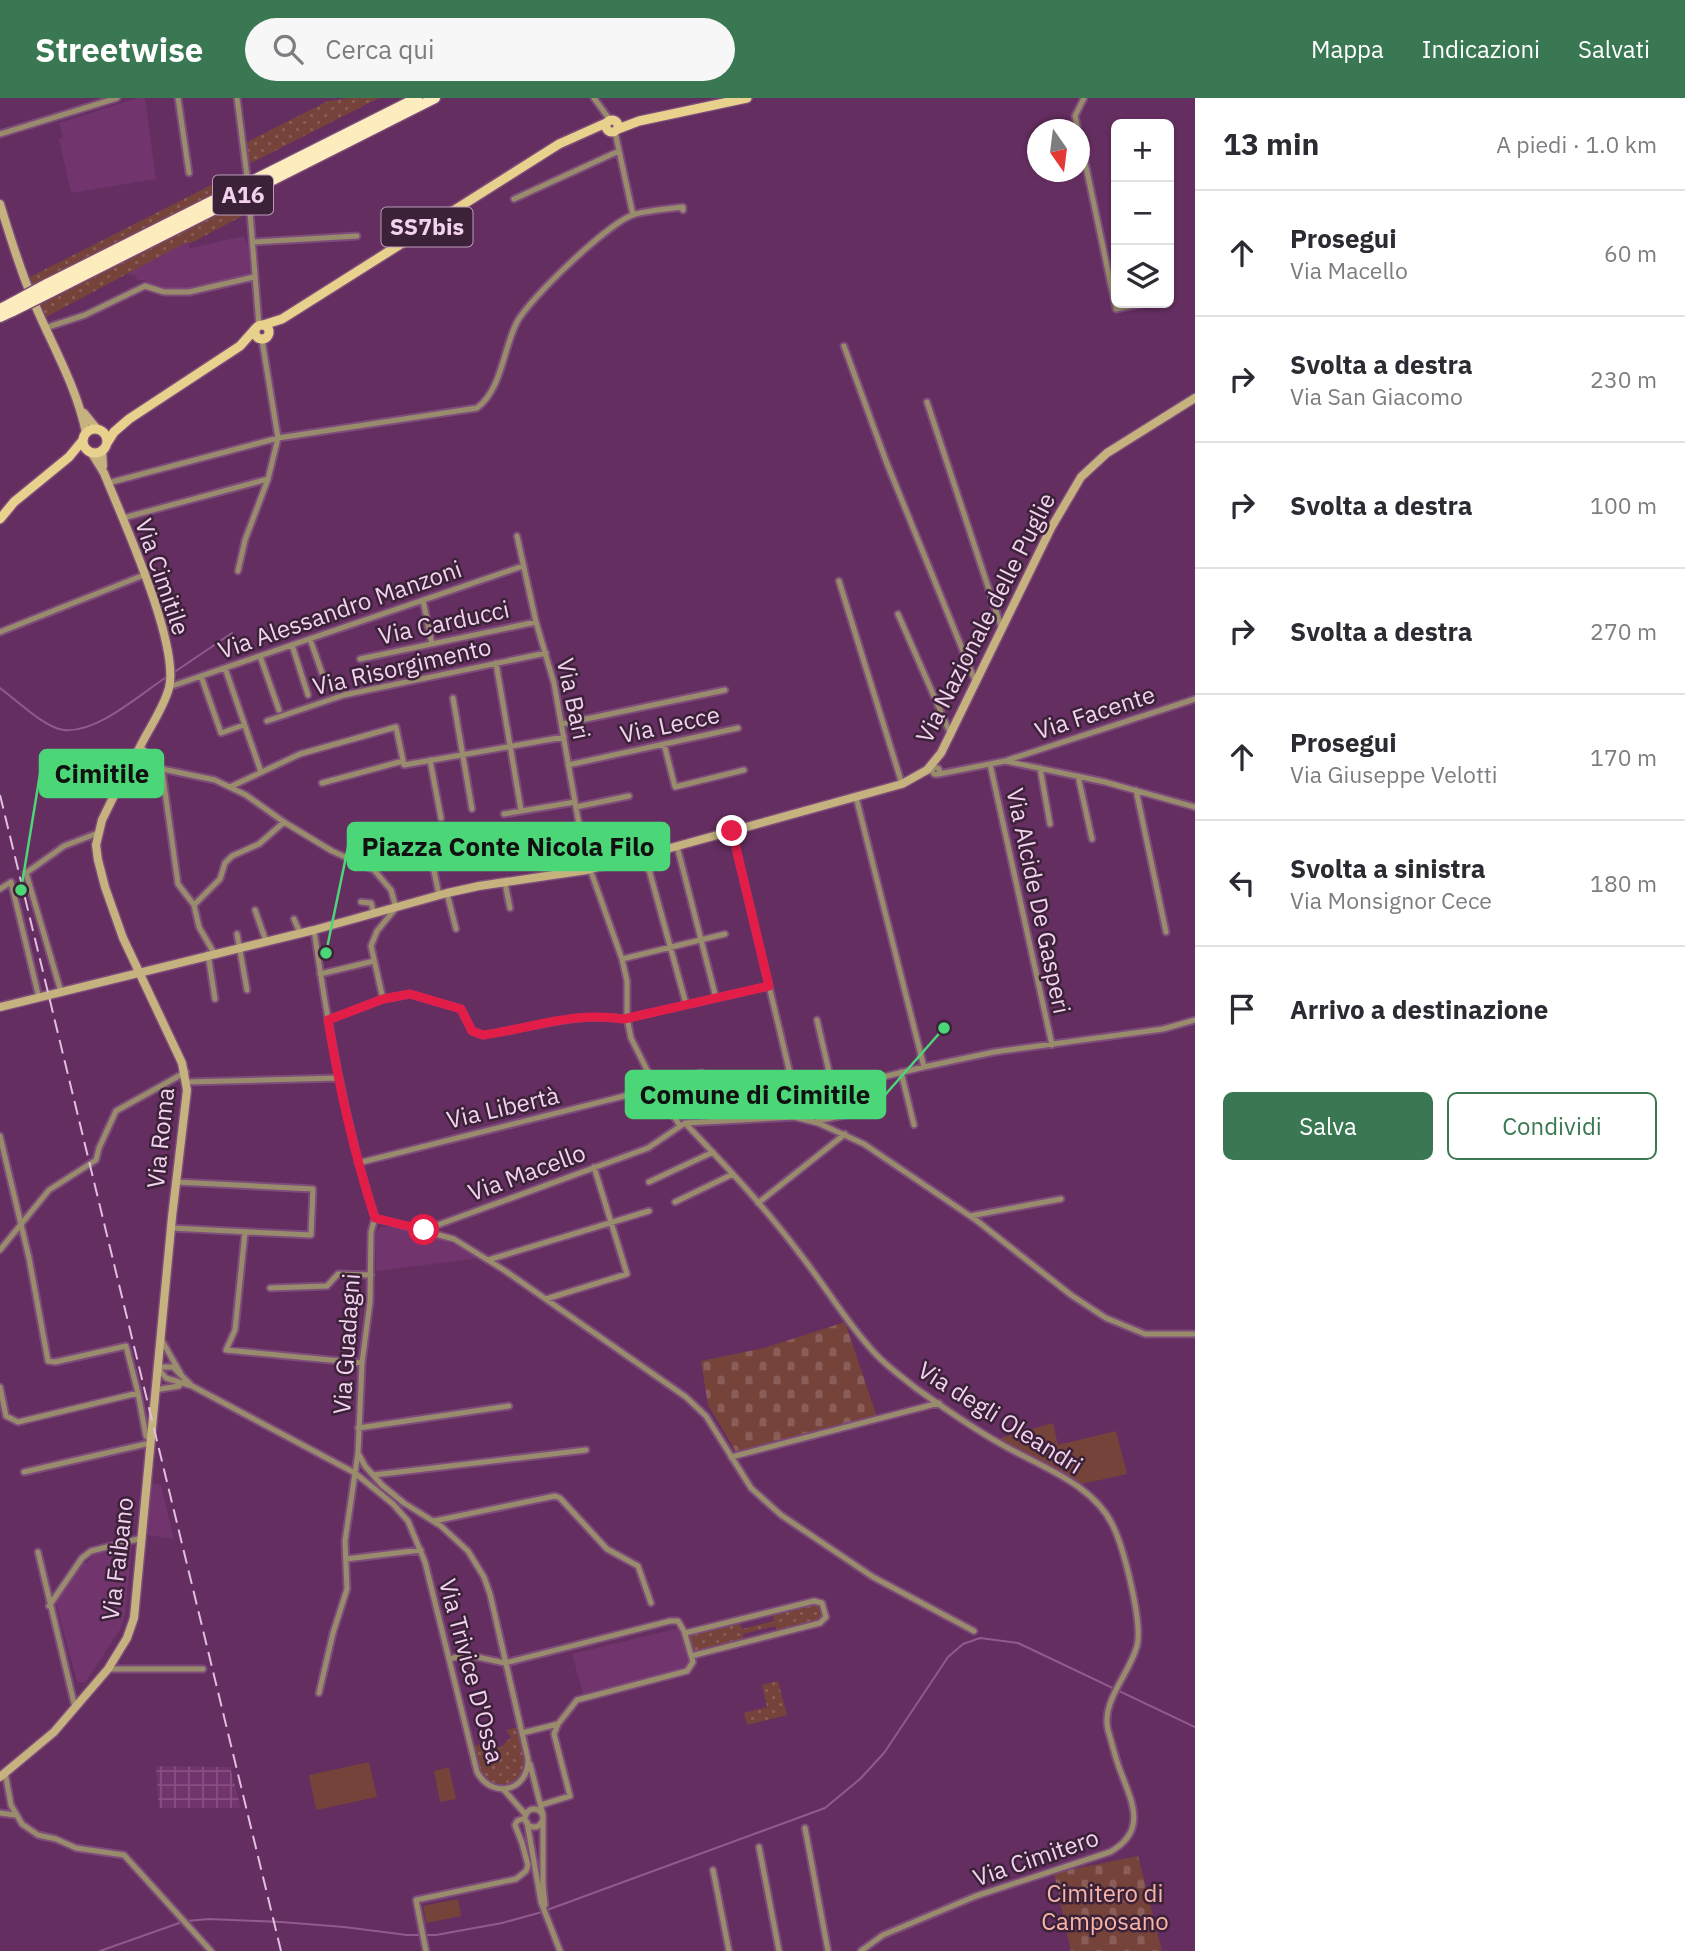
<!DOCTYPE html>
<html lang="it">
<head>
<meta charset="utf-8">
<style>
  :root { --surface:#fff; --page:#f7f7f7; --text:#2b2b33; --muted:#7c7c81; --line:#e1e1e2; --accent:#397852 }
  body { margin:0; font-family:"IBM Plex Sans",sans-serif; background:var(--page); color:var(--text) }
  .controls { position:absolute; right:21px; top:21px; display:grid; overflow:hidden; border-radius:10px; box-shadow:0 2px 5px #0004 }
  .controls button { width:63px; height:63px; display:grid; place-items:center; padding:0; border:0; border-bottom:2px solid var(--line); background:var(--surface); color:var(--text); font:35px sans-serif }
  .compass { position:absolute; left:1027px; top:21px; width:63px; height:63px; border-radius:50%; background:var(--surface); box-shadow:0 2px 5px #0004; rotate:166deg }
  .stop { position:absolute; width:21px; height:21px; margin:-16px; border:5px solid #e11d48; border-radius:50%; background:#fff }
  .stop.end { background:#e11d48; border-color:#fff; box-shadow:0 2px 7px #0008 }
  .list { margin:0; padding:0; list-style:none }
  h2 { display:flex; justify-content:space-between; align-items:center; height:91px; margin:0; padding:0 28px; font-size:30px }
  h2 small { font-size:23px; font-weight:400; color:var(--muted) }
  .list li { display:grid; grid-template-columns:46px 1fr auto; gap:21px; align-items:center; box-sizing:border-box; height:126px; padding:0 28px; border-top:2px solid var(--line) }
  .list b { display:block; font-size:26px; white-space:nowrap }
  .list p { margin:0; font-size:23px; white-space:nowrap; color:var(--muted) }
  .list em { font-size:23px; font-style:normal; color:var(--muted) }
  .actions { display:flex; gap:14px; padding:21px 28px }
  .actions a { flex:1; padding:16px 0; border:2px solid var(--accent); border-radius:10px; text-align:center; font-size:24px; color:var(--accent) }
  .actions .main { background:var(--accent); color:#fff }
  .icon { flex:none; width:38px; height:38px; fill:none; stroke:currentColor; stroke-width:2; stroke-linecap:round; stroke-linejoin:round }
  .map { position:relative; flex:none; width:1195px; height:1853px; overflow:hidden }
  header { display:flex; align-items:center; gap:42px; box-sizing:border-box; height:98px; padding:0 35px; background:var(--accent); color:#fff }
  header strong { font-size:33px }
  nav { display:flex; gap:38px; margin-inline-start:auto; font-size:24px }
  .search { width:490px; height:63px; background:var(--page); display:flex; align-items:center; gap:18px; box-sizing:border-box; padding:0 24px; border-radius:38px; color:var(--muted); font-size:26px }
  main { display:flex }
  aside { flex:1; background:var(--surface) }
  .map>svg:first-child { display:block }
  .built { fill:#71346c }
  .industrial { fill:url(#industrial-grid) }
  .grass { fill:url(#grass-dots) }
  .cemetery { fill:url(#cemetery-stones) }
  .green { fill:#76433b }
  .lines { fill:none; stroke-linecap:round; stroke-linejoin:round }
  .stream { stroke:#93598e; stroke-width:2 }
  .street-casing { stroke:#7e4c7a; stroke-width:9 }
  .secondary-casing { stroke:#7e4c7a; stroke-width:11 }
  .primary-casing { stroke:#7e4c7a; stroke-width:12 }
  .highway-casing { stroke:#7e4c7a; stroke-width:13 }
  .street { stroke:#988c6c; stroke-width:5 }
  .secondary { stroke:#c5b27f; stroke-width:8 }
  .primary { stroke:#e8d08d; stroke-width:9 }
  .highway { stroke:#fdecbd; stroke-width:10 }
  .rail { stroke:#e2bede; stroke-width:2; stroke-dasharray:14 7; stroke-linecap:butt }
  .highway-bridge-casing { stroke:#7e4c7a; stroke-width:13; stroke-linecap:butt }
  .highway-bridge { stroke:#fdecbd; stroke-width:10 }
  .route { stroke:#e11d48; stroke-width:9 }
  .labels { text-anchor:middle; stroke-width:5; stroke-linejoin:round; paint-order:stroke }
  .shield { fill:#3b2238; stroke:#bc9db8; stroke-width:2 }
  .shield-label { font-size:23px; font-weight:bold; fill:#f3d2ef }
  .street-label { font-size:24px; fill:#f3d2ef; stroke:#3b2238 }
  .park-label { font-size:24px; fill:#f7b4a8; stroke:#3b2238 }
  .leader { fill:none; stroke:#4bd677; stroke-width:2.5 }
  .callout-dot { fill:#4bd677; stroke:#3b2238; stroke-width:2.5 }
  .callout { fill:#4bd677; stroke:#4bd677; stroke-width:2.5 }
  .callout-label { font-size:26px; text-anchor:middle; font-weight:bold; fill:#111 }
</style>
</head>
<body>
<header>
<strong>Streetwise</strong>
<div class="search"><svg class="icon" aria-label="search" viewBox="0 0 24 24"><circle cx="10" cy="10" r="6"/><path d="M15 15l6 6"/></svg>Cerca qui</div>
<nav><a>Mappa</a><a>Indicazioni</a><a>Salvati</a></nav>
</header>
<main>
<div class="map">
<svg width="1195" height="1853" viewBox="0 0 1195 1853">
  <defs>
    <pattern id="industrial-grid" width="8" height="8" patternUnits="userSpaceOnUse" patternTransform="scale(1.75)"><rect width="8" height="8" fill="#71346c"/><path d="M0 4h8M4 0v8" fill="none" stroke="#865081"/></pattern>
    <pattern id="grass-dots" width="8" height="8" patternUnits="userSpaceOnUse" patternTransform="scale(1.75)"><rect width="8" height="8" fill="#76433b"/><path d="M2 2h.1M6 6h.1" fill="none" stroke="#8a5d58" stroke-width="1.8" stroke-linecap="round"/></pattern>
    <pattern id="cemetery-stones" width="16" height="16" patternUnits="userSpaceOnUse" patternTransform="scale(1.75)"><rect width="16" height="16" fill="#76433b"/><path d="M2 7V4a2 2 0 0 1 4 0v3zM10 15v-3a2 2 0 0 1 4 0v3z" fill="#8a5d58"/></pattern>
  </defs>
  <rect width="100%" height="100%" fill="#642e60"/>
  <!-- built -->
  <path class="built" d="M137 0H145L156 81 71 95 59 41 63 39 59 25Z
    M244 138 246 145H248L250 177 190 191H165L144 182 138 183 135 177 130 178 129 174 187 143 190 150Z
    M381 1129H396L441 1140 480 1160 376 1173V1134Z
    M151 1385 161 1387 174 1441 147 1437Z
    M132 1445 125 1516 121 1530 85 1585 77 1584 55 1502 83 1463 87 1465 96 1453Z
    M679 1530 688 1564 686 1570 583 1596 572 1556Z"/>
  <!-- industrial -->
  <path class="industrial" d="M156 1668 230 1669 241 1710H159Z"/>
  <!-- grass -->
  <path class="grass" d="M351 0H379L249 66 247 44 328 3Z
    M231 77 242 82 33 187 30 179Z
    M244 103 246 116 193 144 188 146 187 144 46 219 40 207Z
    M815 1506 819 1508 822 1516 817 1522 777 1533 775 1528 743 1536 744 1541 693 1554 689 1538 739 1525 742 1531 774 1523 773 1517Z
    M778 1583 787 1617 747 1627 744 1615 767 1609 762 1587Z
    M518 1629C521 1641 527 1655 525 1667 523 1688 497 1695 484 1679 477 1671 476 1658 473 1648L493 1643 500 1650 511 1639 506 1632Z"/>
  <!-- cemetery -->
  <path class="cemetery" d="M845 1224 877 1319 736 1354 708 1307 701 1263 764 1250Z
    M1138 1758 1162 1853H1071L1054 1775Z"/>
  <!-- green -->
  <path class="green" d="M1053 1325 1058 1347 1116 1333 1127 1376 1077 1387 1072 1379 1067 1380 1044 1364 997 1341Z
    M369 1664 377 1699 316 1712 309 1677Z
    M449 1669 456 1701 440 1704 434 1673Z
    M458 1801 461 1818 426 1825 423 1808Z"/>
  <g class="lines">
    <!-- stream -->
    <path class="stream" d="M176 573 232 535
      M0 590C15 601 46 631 64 632 97 635 138 598 165 580
      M547 1812 825 1710 860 1681 884 1655 948 1559 963 1546 980 1540 1018 1545 1195 1629
      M187 1823 209 1821 281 1824 344 1829 407 1837H436L502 1825 542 1814
      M100 1853 182 1824"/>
    <!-- street casing -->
    <g class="street-casing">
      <path id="street" d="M178 0 189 75
        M237 0 247 78
        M594 0 610 22
        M1078 32 1075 18 1084 0
        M615 34 633 117
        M0 36 117 0
        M1080 40 1116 211 1144 205
        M249 101 259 228
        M514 101 619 53
        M253 144 357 138
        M45 230 85 217 145 188 164 194H189L254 179
        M844 248 886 363 976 585
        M927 304 1002 531
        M108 385 278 340 477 310C502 291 503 251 517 224 530 200 609 124 635 116 650 112 667 111 683 109V112
        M123 420 268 381
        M517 438 536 524 554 585 587 772
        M238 473 245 442 268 381 278 340 262 242
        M839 483 902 686
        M423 502 432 546
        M898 516 951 637
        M0 534 144 477
        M310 541 322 575
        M292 547 308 597
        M260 558 279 612
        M360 561 536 524
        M496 565 521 712
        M225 570 261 674
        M201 578 221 635 244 627
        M169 589 523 468
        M453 600 472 711
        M267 623 344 597 546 555
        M562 626 725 592
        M664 646 675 689 744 672
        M430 662 441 720
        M1008 662 1195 601
        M990 666 1052 947
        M143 667 215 682 246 697 284 724 332 753 374 772 391 792 396 810 377 833 371 848 383 901
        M568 667 738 630
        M932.5 673a3.5 3.5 0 1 1 7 0a3.5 3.5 0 1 1-7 0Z
        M1040 670 1050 726
        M162 672 178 786 194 807 199 829 214 855
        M939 676 1005 663 1105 684 1195 709
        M1078 678 1092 741
        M322 685 403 663
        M230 689 300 656 396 629 404 667 564 639
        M1136 692 1166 834
        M856 699 924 969
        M576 709 629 698
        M504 716 575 704
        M732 733 797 1005
        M677 748 716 900
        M430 754 439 797
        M645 757 686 906
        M590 771 622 861 627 883V920L631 940 656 990 680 1028
        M505 785 510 810
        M0 791 11 784 39 900
        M447 795 456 831
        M361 804 371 805 374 816
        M194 807 220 781 225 765 232 758 259 746 284 724
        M255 812 266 843
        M294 821 300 835
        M314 832C328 929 345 1026 375 1120
        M237 836 247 892
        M208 856 215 901
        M622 861 725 836
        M320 876 374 863
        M61 894 26 775 64 748 98 735
        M328 922 383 901 410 896 461 911 472 933 483 937C532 930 573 914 624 921L769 888
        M817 922 833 991
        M901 974 914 1027
        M187 984 338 980
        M653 984 702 975
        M794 1019 797 1005 833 991 924 969 994 954 1163 931 1195 922
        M818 1023 880 1009
        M685 1025C725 1067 765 1109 800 1156 823 1185 842 1217 866 1245 880 1263 899 1277 917 1291 944 1310 972 1330 1001 1346 1039 1368 1095 1386 1114 1430 1124 1452 1143 1525 1137 1548 1130 1575 1101 1603 1108 1632 1112 1645 1115 1659 1120 1672 1132 1704 1148 1733 1110 1754L976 1798 883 1837 861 1853
        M0 1038 29 1160 48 1263 55 1264 126 1248 138 1295
        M358 1065 656 990
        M649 1084 713 1054
        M675 1104 733 1076
        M758 1105 845 1036
        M970 1118 1061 1101
        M375 1120 454 1141 504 1172 686 1299 706 1318 751 1390 781 1417 873 1479 974 1533
        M171 1130 311 1137 313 1091 176 1084
        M424 1132 648 1050 685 1025 794 1019 818 1025 864 1046 976 1122 1071 1197 1106 1220 1145 1236H1195
        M245 1134 235 1232 226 1252 362 1265
        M0 1152 49 1092 96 1062 99 1050 116 1013 186 974
        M488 1162 649 1113
        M270 1190 327 1188 338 1176 371 1177
        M546 1201 627 1176 594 1069
        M161 1241 182 1278 192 1288
        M182 1278 173 1269H157L166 1280 192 1288 355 1375 393 1406 408 1423 425 1464 477 1674C492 1702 529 1693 528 1661L490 1496 484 1479 468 1453 441 1428 404 1405 382 1387 365 1368 358 1355
        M0 1289 6 1318 18 1324 138 1295 146 1338 151 1341
        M155 1292 179 1288
        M358 1330 509 1308
        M731 1359 939 1305
        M24 1374 150 1345
        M373 1377 586 1352
        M434 1423 555 1398 560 1400 607 1451 638 1468 651 1505
        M38 1454 75 1609
        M346 1461 421 1452
        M49 1508 82 1460 91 1453 142 1440
        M685 1535 814 1503 822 1505 826 1519 820 1525 691 1558
        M450 1561 460 1558 477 1559 505 1565 670 1523H678L684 1533 693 1564 687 1573 577 1602 558 1626 522 1635
        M108 1571H203
        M319 1595 333 1535 347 1491 345 1443 358 1355 362 1265 370 1204 371 1134 375 1120
        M530 1666 543 1717
        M5 1674 11 1707 22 1726 38 1737 56 1741 76 1750 124 1757 211 1853
        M504 1692 526 1717
        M541 1707 570 1698 554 1636 558 1626
        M525 1720a9 9 0 1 1 18 0a9 9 0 1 1-18 0Z
        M0 1715 15 1717
        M543 1720V1787L545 1807
        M527 1724 541 1804 560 1853
        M805 1730 828 1853
        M759 1749 779 1853
        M713 1772 729 1853
        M426 1853 416 1802 516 1781 526 1773 528 1767 522 1745 515 1727 517 1723 525 1720"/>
    </g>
    <!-- secondary casing -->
    <g class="secondary-casing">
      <path id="secondary" d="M0 106C11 141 21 176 36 209 54 251 77 290 86 335
        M84 315 97 331
        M102 352 103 368
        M91 354 104 375C122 420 180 546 169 590 163 612 147 633 138 653
        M0 909 314 832 447 795 479 788 587 772 645 757 902 686 927 672 941 655 1051 430 1081 379 1107 355 1195 300
        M0 1679 54 1634 108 1571 127 1540 134 1520 172 1119 187 992 182 965 123 840 105 789 98 762 96 747 102 722 135 655 143 653 147 657 148 662 143 667H137"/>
    </g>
    <!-- primary casing -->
    <g class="primary-casing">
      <path id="primary" d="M606 28a6 6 0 1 1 12 0a6 6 0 1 1-12 0Z
        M618 31 639 23 747 0
        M255 234a7 7 0 1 1 14 0a7 7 0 1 1-14 0Z
        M263 227 282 221 559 46 606 25
        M83 343a12 12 0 1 1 24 0a12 12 0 1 1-24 0Z
        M107 345 114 334 129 321 240 248 256 230
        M0 421 14 404 69 359 83 342"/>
    </g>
    <!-- highway casing -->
    <g class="highway-casing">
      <path id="highway" d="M47 186 417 0
        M51 194 435 0
        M0 211 10 206
        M0 219 13 213"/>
    </g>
    <!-- street -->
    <use href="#street" class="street"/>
    <!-- secondary -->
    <use href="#secondary" class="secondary"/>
    <!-- primary -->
    <use href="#primary" class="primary"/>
    <!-- highway -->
    <use href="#highway" class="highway"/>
    <!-- rail -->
    <path class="rail" d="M0 697 281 1853"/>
    <!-- highway-bridge casing -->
    <g class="highway-bridge-casing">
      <path id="highway-bridge" d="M10 206 47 186
        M13 213 51 194"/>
    </g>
    <!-- highway-bridge -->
    <use href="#highway-bridge" class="highway-bridge"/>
  </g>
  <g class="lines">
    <!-- route -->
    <path class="route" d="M424 1132 375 1120C354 1055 339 990 328 922L383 901 410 896 461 911 472 933 483 937C534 930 571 913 624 921L769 888 732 733"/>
  </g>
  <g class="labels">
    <!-- shield labels -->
    <g class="shield">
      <rect x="213" y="77.5" width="60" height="39" rx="5"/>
      <rect x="381.5" y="109.5" width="91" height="39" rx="5"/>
    </g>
    <g class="shield-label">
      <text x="243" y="105">A16</text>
      <text x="427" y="137">SS7bis</text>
    </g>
    <!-- street labels -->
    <g class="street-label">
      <text transform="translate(162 479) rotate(71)" y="8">Via Cimitile</text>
      <text transform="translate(340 512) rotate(-19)" y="8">Via Alessandro Manzoni</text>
      <text transform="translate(986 520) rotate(-63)" y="8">Via Nazionale delle Puglie</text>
      <text transform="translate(444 525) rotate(-12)" y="8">Via Carducci</text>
      <text transform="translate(402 569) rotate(-13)" y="8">Via Risorgimento</text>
      <text transform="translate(573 601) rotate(78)" y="8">Via Bari</text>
      <text transform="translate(1095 615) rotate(-18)" y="8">Via Facente</text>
      <text transform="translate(670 627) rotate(-12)" y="8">Via Lecce</text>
      <text transform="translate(1038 803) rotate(78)" y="8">Via Alcide De Gasperi</text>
      <text transform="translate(503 1010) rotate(-13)" y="8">Via Libertà</text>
      <text transform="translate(161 1040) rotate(-84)" y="8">Via Roma</text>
      <text transform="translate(527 1075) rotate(-20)" y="8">Via Macello</text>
      <text transform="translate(347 1246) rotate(-86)" y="8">Via Guadagni</text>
      <text transform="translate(1000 1320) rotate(32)" y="8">Via degli Oleandri</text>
      <text transform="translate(118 1461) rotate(-83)" y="8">Via Faibano</text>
      <text transform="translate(471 1573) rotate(75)" y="8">Via Trivice D'Ossa</text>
      <text transform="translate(1036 1760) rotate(-19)" y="8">Via Cimitero</text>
    </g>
    <!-- park labels -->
    <g class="park-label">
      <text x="1105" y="1804">Cimitero di<tspan x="1105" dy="28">Camposano</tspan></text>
    </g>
  </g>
  <!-- callouts -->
  <path class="leader" d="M21 792L40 676M326 855L348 749M944 930L885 997"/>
  <g class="callout-dot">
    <circle cx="21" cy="792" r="7"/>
    <circle cx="326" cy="855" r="7"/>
    <circle cx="944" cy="930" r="7"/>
  </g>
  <g class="callout">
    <rect x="40" y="652" width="123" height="47" rx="7"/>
    <rect x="348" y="725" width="321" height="47" rx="7"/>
    <rect x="626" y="973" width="259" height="47" rx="7"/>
  </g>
  <g class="callout-label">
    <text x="102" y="685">Cimitile</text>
    <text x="508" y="758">Piazza Conte Nicola Filo</text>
    <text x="755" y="1006">Comune di Cimitile</text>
  </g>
</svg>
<div class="controls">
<button>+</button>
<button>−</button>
<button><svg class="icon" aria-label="layers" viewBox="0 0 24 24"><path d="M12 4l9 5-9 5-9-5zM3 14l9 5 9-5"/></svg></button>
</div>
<svg class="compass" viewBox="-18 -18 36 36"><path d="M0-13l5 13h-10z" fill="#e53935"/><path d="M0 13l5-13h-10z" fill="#7c7c81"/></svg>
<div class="stop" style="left:424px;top:1132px"></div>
<div class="stop end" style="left:732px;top:733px"></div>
</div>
<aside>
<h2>13 min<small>A piedi · 1.0 km</small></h2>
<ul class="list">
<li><svg class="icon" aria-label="ahead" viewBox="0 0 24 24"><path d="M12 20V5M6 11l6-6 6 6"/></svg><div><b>Prosegui</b><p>Via Macello</p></div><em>60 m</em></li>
<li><svg class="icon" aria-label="right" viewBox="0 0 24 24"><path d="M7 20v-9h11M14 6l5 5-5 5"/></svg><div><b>Svolta a destra</b><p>Via San Giacomo</p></div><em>230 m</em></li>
<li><svg class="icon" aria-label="right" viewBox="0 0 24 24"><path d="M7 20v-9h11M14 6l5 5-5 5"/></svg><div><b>Svolta a destra</b></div><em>100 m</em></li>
<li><svg class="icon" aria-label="right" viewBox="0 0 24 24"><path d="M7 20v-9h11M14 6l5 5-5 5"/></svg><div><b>Svolta a destra</b></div><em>270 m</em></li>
<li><svg class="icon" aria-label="ahead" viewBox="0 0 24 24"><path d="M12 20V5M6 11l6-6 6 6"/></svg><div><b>Prosegui</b><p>Via Giuseppe Velotti</p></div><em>170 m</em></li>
<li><svg class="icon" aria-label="left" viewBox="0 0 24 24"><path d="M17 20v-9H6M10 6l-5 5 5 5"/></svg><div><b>Svolta a sinistra</b><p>Via Monsignor Cece</p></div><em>180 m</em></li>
<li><svg class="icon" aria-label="arrive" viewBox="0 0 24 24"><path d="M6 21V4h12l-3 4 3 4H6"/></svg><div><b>Arrivo a destinazione</b></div></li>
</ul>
<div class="actions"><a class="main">Salva</a><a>Condividi</a></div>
</aside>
</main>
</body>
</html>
